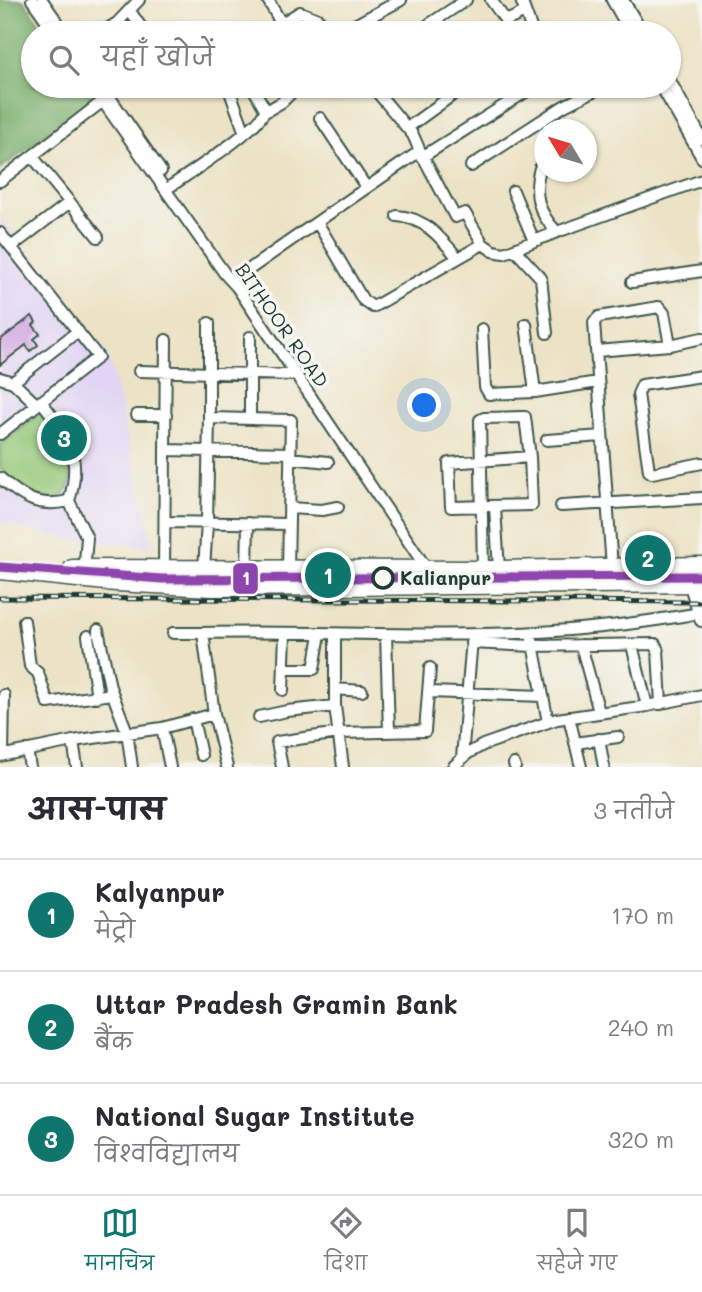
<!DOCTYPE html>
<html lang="hi">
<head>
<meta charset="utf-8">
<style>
  :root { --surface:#fff; --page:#f2f2f3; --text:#2b2b33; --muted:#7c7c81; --line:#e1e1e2; --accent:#0f766e }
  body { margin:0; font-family:Mali,"Playpen Sans Deva",sans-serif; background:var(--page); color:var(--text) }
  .compass { position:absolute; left:534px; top:119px; width:63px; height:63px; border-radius:50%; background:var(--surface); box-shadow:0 2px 5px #0004; rotate:308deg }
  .you { position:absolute; left:425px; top:406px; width:24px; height:24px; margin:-18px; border:5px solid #fff; border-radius:50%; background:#1a73e8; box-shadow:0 0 0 10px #1a73e833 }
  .badge { display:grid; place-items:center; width:46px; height:46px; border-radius:50%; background:var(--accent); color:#fff; font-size:23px; font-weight:700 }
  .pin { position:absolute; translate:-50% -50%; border:4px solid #fff; box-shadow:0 2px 7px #0006 }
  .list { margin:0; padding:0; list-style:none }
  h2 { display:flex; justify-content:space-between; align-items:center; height:91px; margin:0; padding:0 28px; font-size:30px }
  h2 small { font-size:23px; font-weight:400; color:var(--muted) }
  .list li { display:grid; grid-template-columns:46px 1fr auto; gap:21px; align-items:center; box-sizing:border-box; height:112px; padding:0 28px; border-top:2px solid var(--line) }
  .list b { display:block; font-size:26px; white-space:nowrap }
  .list p { margin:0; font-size:23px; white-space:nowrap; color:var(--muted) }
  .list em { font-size:23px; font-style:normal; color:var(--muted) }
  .icon { flex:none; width:38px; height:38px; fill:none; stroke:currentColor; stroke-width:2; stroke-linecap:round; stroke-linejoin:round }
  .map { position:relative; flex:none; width:702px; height:767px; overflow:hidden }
  .search { position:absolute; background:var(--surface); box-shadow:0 2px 5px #0004; left:21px; right:21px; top:21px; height:77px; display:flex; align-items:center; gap:18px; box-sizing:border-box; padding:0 24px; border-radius:38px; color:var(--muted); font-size:26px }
  .sheet { height:427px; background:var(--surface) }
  nav { display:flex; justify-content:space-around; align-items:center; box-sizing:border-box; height:98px; border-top:2px solid var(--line); background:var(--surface); font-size:19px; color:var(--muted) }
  nav a { display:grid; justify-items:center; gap:4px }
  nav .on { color:var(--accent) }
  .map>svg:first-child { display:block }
  .built { fill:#e1d4f4 }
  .green { fill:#94c777; stroke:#5a8256; stroke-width:2 }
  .forest { fill:#77ac68; stroke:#4b744e; stroke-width:2 }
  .building { fill:#d1a0e0 }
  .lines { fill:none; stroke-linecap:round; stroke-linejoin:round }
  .minor-casing { stroke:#3e564a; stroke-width:14 }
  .major-casing { stroke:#3e564a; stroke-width:18 }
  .highway-casing { stroke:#3e564a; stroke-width:19 }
  .minor { stroke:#fff; stroke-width:10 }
  .major { stroke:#fff; stroke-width:14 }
  .highway { stroke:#fff; stroke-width:16 }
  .rail-casing { stroke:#1f3d34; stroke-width:5 }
  .rail { stroke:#f6f6f2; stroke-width:2.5; stroke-dasharray:8; stroke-linecap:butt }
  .metro-1-casing { stroke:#f6f6f2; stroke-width:14 }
  .metro-1 { stroke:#8e44ad; stroke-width:9 }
  .stop-dot { fill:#f6f6f2; stroke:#1f3d34; stroke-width:3.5 }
  .labels { text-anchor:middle; stroke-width:7; stroke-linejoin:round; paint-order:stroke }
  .street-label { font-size:19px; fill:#1f3d34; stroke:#f6f6f2 }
  .stop-label { font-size:19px; font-weight:bold; fill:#1f3d34; stroke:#f6f6f2; text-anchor:start }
  .line-badge { stroke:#f6f6f2; stroke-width:2.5 }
  .badge-label { font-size:19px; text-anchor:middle; font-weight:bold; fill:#fff }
</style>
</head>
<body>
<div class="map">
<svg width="702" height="767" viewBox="0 0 702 767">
  <rect width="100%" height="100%" fill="#f6f6f2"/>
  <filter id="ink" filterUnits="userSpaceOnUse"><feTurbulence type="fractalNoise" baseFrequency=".0143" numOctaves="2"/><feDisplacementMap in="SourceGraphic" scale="14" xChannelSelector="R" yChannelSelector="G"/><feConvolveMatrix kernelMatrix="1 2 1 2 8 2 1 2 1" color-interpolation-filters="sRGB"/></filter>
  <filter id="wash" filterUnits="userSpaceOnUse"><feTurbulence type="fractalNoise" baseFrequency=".00686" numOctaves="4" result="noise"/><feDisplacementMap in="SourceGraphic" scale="28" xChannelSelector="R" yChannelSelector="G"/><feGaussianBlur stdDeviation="1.57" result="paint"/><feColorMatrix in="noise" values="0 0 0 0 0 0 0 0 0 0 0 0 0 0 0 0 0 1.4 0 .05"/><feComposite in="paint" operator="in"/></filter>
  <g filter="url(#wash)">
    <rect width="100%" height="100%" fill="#ece2c5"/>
    <!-- built -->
    <path class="built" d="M0 217 108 354 153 546 72 540 0 522Z"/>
    <!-- green -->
    <path class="green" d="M41 413C52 427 64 442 68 459 76 487 64 509 33 496 20 490 9 478 0 468V445Z"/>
    <!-- forest -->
    <path class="forest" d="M0 0H23L47 33H33V86H84L94 99 0 169Z"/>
    <g id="blocks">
      <!-- building -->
      <path class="building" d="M32 316 36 322 33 325 40 334 34 339 38 345 30 351 26 345 0 365V340Z"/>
    </g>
  </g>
  <g filter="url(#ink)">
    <use href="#blocks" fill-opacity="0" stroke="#3e564a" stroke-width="2"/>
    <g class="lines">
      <!-- minor casing -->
      <g class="minor-casing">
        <path id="minor" d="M32 0 55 33
          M42 0 65 33
          M268 0 281 23
          M491 0 506 21 525 12
          M521 0 533 33
          M612 0 631 33
          M623 0 643 33
          M130 11 145 33
          M101 33 117 23 139 0
          M206 33H207
          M266 33 300 12 318 19 334 33
          M340 33 401 0
          M416 33 466 0
          M604 33 627 26
          M669 79 702 139
          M92 86 225 274 237 287 439 587
          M102 86 161 171
          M228 86 245 133
          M372 86 413 135 420 151
          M661 86 702 158
          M265 112 282 102 298 86
          M320 118 366 187
          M407 128 465 86
          M32 156 98 237
          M422 157 535 86
          M471 166 564 106 604 86
          M540 168C533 194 538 213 557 232
          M0 181 103 101
          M171 186C188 174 264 126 265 109L252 86
          M513 191 534 241
          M397 216C424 217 441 238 458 258
          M317 222 420 151 455 217 465 213 483 244 493 251 504 253 557 232 702 180
          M0 233 98 357 0 434
          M11 247 70 202
          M515 250 541 278 547 333
          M234 280 317 222 363 300 373 307 483 244
          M632 282 702 271
          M209 323V418
          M526 324 535 392
          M482 329 485 387 489 394 535 392 598 382
          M250 337V418
          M596 351 670 345 702 338
          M139 371 296 375
          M702 376 642 385 638 394 649 471 652 473 702 463
          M0 378 13 382 36 404 41 401C68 436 83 456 69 501 38 508 23 498 0 478
          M13 382 78 331
          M137 415H166
          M547 440 602 436
          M166 450 290 453
          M530 457 532 505 451 507 449 463Z
          M290 458 328 462
          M69 501 87 538 84 573
          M561 506 702 498
          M289 508 322 510 338 507
          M495 508 499 569
          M165 522 288 524
          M612 567 594 322 599 317 659 307 664 313 670 345
          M164 569 166 340
          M204 569 207 523 209 418 291 420 288 569
          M247 569 248 523
          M483 569 480 420 484 418 525 417 530 457
          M24 621 30 666 38 673 48 703 112 694
          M98 630 110 687 127 732 132 767
          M173 633H203
          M335 634V706L343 767
          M386 634 389 732
          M88 636 97 697
          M532 639 548 722
          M471 643 534 646 655 644 658 650 661 704
          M581 645 599 712
          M632 645 647 706
          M284 669H314L320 634
          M335 689 362 691
          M283 690 285 633
          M429 692 543 696
          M259 717 287 711 335 706
          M569 717 581 767
          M193 719 201 755
          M599 739 604 767
          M73 741 77 767
          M575 743 618 737
          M27 750 30 767
          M3 755 4 695
          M0 756 73 741 162 728
          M462 758 472 639
          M514 764 515 767
          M170 767 162 728 214 714
          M227 767 214 714 203 633C331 630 462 641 590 628 627 625 664 619 701 613
          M282 767 277 742 339 733 425 731 430 668
          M453 767 467 754 483 745 557 719 647 706 702 695"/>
      </g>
      <!-- major casing -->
      <g class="major-casing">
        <path id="major" d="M692 585 702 619"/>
      </g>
      <!-- highway casing -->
      <g class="highway-casing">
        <path id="highway" d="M72 568 499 569 702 565
          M0 571 116 583 212 588 702 584"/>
      </g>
      <!-- minor -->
      <use href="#minor" class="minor"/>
      <!-- major -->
      <use href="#major" class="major"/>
      <!-- highway -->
      <use href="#highway" class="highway"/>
      <!-- rail casing -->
      <g class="rail-casing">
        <path id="rail" d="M0 598 702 602"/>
      </g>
      <!-- rail -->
      <use href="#rail" class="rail"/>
      <!-- metro-1 casing -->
      <g class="metro-1-casing">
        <path id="metro-1" d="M0 567 162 579 702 576"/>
      </g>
      <!-- metro-1 -->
      <use href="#metro-1" class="metro-1"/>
    </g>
  </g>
  <!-- markers -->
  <circle class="stop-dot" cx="383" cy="578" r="10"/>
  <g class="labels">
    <!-- street labels -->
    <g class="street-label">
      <text transform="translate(282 325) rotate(55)" y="7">BITHOOR ROAD</text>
    </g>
    <!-- stop labels -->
    <g class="stop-label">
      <text x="400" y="585">Kalianpur</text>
    </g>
  </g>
  <rect class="line-badge" x="232" y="562" width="27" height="33" rx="7" fill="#8e44ad"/>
  <g class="badge-label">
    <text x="246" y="585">1</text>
  </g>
</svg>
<svg class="compass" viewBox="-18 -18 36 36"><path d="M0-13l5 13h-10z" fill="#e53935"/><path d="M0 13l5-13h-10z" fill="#7c7c81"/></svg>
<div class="you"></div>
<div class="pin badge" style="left:328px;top:575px">1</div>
<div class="pin badge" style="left:648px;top:558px">2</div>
<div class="pin badge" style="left:64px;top:438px">3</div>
<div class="search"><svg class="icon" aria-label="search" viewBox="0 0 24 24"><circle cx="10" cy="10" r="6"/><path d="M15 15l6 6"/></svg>यहाँ खोजें</div>
</div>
<section class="sheet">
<h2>आस-पास<small>3 नतीजे</small></h2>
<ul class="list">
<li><span class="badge">1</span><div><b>Kalyanpur</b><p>मेट्रो</p></div><em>170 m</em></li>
<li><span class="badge">2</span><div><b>Uttar Pradesh Gramin Bank</b><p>बैंक</p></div><em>240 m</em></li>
<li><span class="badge">3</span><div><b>National Sugar Institute</b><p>विश्वविद्यालय</p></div><em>320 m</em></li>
</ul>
</section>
<nav>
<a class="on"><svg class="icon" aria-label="map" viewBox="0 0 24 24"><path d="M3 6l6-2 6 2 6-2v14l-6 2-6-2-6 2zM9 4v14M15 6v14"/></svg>मानचित्र</a>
<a><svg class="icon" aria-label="directions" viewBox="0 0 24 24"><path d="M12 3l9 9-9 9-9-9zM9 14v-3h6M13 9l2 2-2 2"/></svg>दिशा</a>
<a><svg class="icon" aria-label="saved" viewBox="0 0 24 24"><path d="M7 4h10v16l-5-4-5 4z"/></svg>सहेजे गए</a>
</nav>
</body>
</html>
